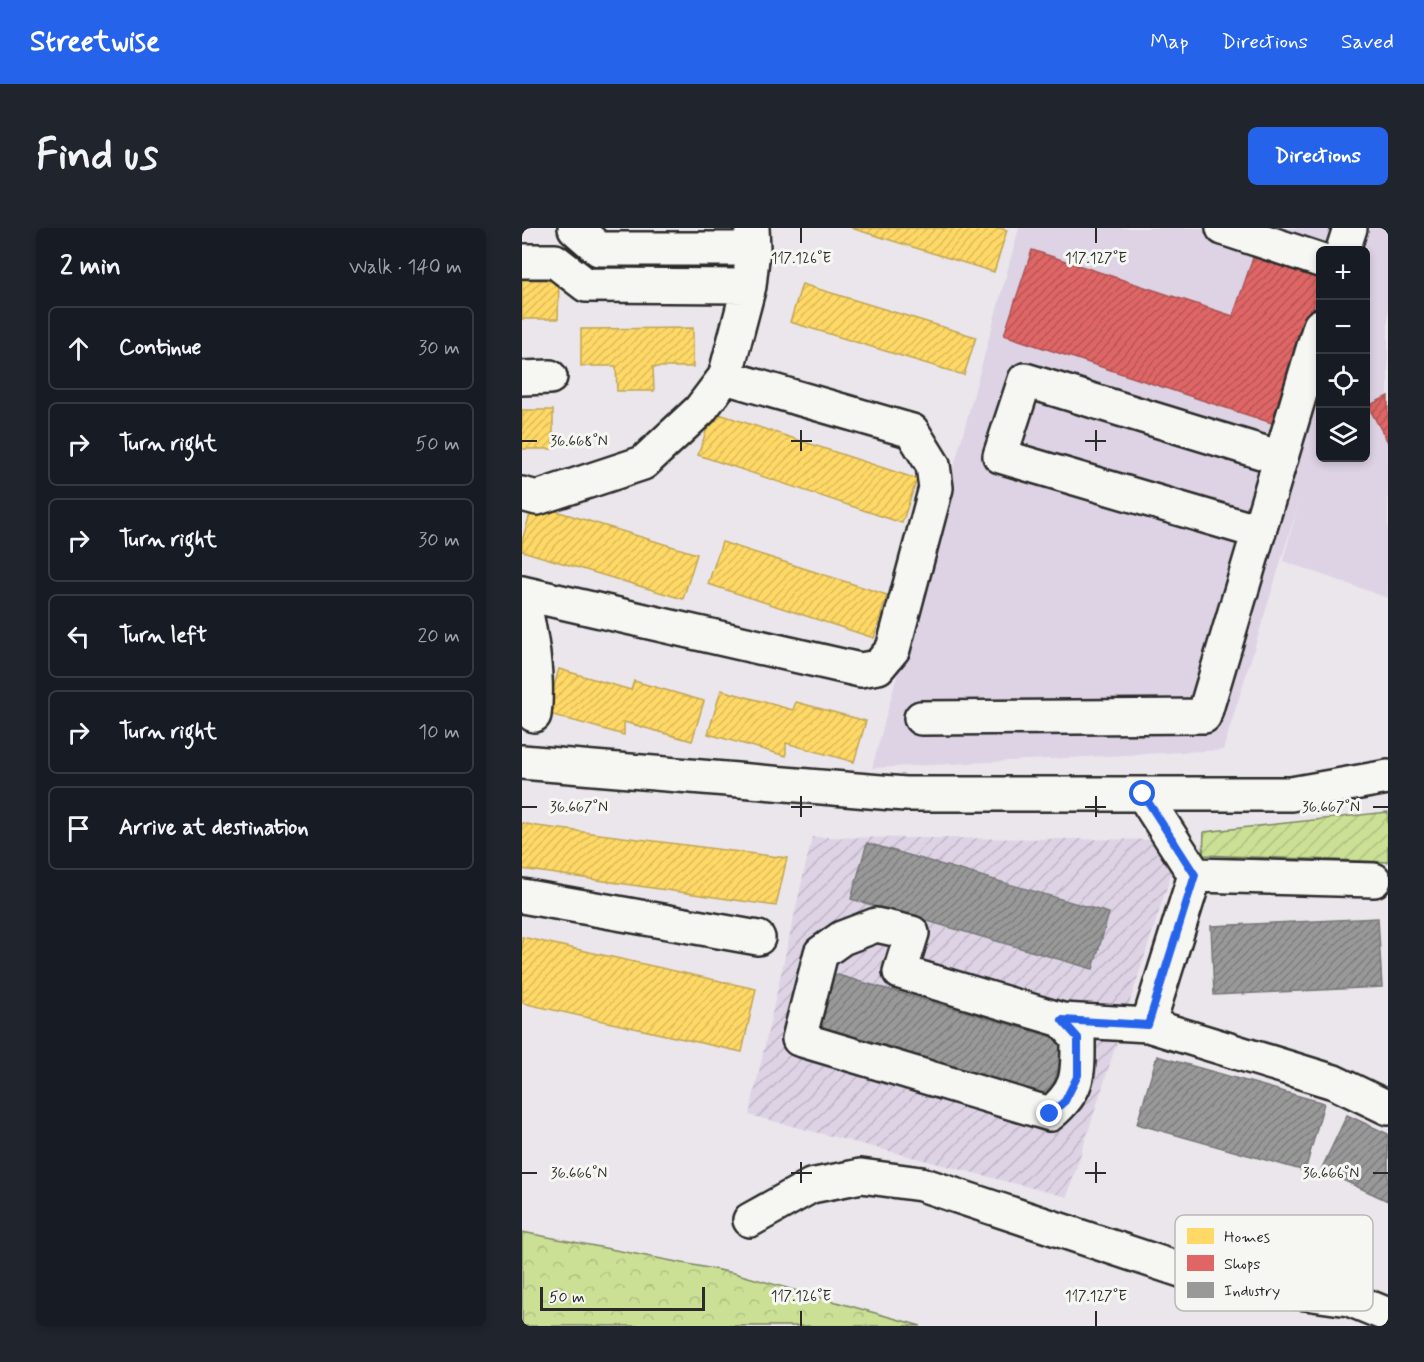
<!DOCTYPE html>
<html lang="en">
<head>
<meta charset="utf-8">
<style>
  :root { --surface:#171b24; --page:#20242c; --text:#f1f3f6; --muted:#9ea1a6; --line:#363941; --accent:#2563eb }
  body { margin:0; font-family:Mynerve,sans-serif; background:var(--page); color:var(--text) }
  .controls { position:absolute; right:18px; top:18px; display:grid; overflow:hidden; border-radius:9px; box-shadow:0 3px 9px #0003 }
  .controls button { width:54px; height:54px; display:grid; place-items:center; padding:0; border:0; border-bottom:2px solid var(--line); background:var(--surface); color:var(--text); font:30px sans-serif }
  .scale { position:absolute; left:18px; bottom:15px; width:165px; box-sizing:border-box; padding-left:6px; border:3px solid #2b2b2b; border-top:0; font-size:16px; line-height:21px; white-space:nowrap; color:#2b2b2b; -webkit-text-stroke:4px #f6f6f2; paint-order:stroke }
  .stop { position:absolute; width:18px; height:18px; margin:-14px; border:4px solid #2563eb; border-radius:50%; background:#fff }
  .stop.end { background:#2563eb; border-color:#fff; box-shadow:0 2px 6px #0008 }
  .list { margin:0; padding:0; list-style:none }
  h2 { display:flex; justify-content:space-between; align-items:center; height:78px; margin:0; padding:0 24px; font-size:26px }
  h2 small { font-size:20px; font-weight:400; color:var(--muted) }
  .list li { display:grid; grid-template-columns:39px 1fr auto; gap:18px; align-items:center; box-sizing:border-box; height:84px; margin:0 12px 12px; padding:0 12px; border:2px solid var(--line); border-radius:9px }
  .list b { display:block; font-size:22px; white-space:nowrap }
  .list em { font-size:20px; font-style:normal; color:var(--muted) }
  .icon { flex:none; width:33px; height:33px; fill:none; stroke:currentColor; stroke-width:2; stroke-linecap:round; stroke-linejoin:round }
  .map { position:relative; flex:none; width:866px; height:1098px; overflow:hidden; border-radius:9px }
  header { display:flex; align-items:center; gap:36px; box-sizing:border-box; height:84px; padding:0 30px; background:var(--accent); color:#fff }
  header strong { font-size:28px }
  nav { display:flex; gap:33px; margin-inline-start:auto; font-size:21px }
  .intro { display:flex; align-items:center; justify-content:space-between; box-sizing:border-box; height:144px; padding:0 36px }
  h1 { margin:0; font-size:42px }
  .button { padding:15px 27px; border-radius:9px; background:var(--accent); color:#fff; font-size:21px; font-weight:700 }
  main { display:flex; gap:36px; padding:0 36px }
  aside { flex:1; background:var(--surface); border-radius:9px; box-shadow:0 3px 9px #0003 }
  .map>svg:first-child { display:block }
  .built { fill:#ddd3e5; fill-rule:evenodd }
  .industrial { fill:url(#industrial-furrows) }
  .forest { fill:url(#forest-crowns); stroke:#7b8660; stroke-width:1.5 }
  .garden { fill:url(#garden-furrows); stroke:#7b8660; stroke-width:1.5 }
  .homes { fill:url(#homes-hatch); stroke:#bfa554; stroke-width:1.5 }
  .shops { fill:url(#shops-hatch); stroke:#aa5454; stroke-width:1.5 }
  .industry { fill:url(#industry-hatch); stroke:#787878; stroke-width:1.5 }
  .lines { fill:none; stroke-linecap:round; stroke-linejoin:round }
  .minor-casing { stroke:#2b2b2b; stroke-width:38 }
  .minor { stroke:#f6f6f2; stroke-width:33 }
  .route { stroke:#2563eb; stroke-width:8 }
  .ticks { fill:none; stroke:#2b2b2b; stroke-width:2 }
  .key { fill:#f6f6f2; stroke:#b9b9b6; stroke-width:1.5 }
  .key-label { font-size:16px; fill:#2b2b2b }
  .ticks-label { font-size:15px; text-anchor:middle; fill:#2b2b2b; stroke:#f6f6f2; stroke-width:6; stroke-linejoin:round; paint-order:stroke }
</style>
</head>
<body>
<header>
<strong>Streetwise</strong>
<nav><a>Map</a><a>Directions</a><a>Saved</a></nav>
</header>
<div class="intro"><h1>Find us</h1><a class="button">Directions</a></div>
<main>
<aside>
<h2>2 min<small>Walk · 140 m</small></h2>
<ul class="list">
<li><svg class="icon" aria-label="ahead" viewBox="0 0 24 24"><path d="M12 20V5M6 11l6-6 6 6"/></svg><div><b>Continue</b></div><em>30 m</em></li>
<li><svg class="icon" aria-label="right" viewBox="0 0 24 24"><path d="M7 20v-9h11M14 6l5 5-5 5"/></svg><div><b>Turn right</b></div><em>50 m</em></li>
<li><svg class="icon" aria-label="right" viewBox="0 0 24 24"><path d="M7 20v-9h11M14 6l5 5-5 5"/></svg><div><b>Turn right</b></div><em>30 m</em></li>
<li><svg class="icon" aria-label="left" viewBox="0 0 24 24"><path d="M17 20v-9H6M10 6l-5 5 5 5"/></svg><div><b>Turn left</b></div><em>20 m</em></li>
<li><svg class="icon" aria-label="right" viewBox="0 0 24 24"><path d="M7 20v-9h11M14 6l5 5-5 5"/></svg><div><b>Turn right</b></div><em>10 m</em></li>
<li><svg class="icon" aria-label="arrive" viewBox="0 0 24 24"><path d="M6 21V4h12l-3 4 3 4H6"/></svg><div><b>Arrive at destination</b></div></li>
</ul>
</aside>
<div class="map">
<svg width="866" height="1098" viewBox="0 0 866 1098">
  <defs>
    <pattern id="industrial-furrows" width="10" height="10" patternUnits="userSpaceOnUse" patternTransform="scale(1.5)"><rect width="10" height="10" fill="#ddd3e5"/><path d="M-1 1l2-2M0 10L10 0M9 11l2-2" fill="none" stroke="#beb5c5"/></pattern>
    <pattern id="forest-crowns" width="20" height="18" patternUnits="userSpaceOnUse" patternTransform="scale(1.5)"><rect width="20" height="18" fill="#cbe095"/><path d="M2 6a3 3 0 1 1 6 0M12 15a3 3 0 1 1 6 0" fill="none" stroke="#aec081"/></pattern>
    <pattern id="garden-furrows" width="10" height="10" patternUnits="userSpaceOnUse" patternTransform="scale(1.5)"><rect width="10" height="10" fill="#cbe095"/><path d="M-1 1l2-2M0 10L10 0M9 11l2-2" fill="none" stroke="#aec081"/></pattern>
    <pattern id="homes-hatch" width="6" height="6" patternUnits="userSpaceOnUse" patternTransform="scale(1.5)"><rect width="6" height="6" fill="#ffd966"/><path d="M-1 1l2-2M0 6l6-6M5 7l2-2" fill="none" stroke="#dbba59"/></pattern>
    <pattern id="shops-hatch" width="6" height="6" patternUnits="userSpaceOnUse" patternTransform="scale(1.5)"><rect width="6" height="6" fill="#e06666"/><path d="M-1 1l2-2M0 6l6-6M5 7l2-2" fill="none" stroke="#b65454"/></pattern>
    <pattern id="industry-hatch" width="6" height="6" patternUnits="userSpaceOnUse" patternTransform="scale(1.5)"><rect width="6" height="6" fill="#999"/><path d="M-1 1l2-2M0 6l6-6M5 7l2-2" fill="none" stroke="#7d7d7d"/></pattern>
  </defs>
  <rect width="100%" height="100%" fill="#ebe6ec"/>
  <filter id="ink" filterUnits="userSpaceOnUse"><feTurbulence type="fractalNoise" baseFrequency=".0167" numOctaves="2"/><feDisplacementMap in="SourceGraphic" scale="12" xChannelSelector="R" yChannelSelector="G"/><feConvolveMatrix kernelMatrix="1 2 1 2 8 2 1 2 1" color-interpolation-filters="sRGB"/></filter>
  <g filter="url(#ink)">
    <!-- built -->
    <path class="built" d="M497 0H866V370L761 333 777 274 701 522 350 540ZM798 22H844V230H798Z"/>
    <!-- industrial -->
    <path class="industrial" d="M290 609 660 612 545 969 227 887Z"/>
    <!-- forest -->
    <path class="forest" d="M0 1004 212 1045 399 1098H0Z"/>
    <!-- garden -->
    <path class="garden" d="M866 584V634L681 627 682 604Z"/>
    <!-- homes -->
    <path class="homes" d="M329 0H477L485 2 472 44Z
      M0 52H37L36 91H0Z
      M280 56 454 109 442 147 268 94Z
      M171 100V139H131L132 163H95L94 138H59V101Z
      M0 182H31V221H0Z
      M191 184 395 251 380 295 176 227Z
      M11 276 175 326 161 371 0 323V313Z
      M200 314 365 367 352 410 186 356Z
      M37 441 109 462 112 453 182 473 170 513 102 494V507L24 485Z
      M199 462 271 482 274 474 344 493 332 534 264 515V528L186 506Z
      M0 595 15 598 265 630 254 678 0 641Z
      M0 709 234 761 220 824 0 775Z"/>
    <!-- shops -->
    <path class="shops" d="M510 22 711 88 732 27 798 49V60L753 196 482 107Z
      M866 168V214L846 178Z"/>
    <!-- industry -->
    <path class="industry" d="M345 615 587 685 571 741 329 671Z
      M856 690 860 759 692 767 689 698Z
      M302 743 544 813 528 868 286 798Z
      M635 828 802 875 783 943 615 896Z
      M825 887 866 906V973L799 942Z"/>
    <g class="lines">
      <!-- minor casing -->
      <g class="minor-casing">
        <path id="minor" d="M53 0 77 21H231
          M701 0 798 32
          M821 22 828 0
          M0 33H33L64 57 227 58
          M0 150 28 149
          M0 266 15 270 121 235 178 182 203 149 227 58 231 21 230 0
          M737 304 478 228 503 152 759 230
          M0 365 338 442 356 439 371 421 414 260 411 237 390 203 203 149
          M0 365C8 404 17 447 12 487
          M399 490 682 488 798 98
          M0 534 383 566H769L866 549
          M621 566 673 647 626 797 812 854 866 880
          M673 647 852 652
          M0 668 236 710
          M540 792 556 810C556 846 558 861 528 886L277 811 299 725 320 710 354 697 390 705 378 744 540 792 626 797
          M228 992 289 958 339 948 399 956 689 1052 827 1071 866 1087"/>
      </g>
      <!-- minor -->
      <use href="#minor" class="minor"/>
    </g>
  </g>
  <g class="lines" filter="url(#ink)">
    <!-- route -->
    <path class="route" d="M528 886 543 873 556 847V810L540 792 626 797 673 647 621 566"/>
  </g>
  <!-- ticks -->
  <path class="ticks" d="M279 0V15M574 0V15M279 202V223M574 202V223M0 213H15M269 213H290M563 213H584M279 568V589M574 568V589M0 579H15M269 579H290M563 579H584M851 579H866M279 934V955M574 934V955M0 945H15M269 945H290M563 945H584M851 945H866M279 1083V1098M574 1083V1098"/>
  <!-- legend -->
  <rect x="653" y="987" width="198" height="96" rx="9" class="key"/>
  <rect x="665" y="1000" width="27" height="16" fill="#ffd966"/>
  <rect x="665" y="1027" width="27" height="16" fill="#e06666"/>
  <rect x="665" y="1054" width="27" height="16" fill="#999"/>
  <g class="key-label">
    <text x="702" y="1014">Homes</text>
    <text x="702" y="1041">Shops</text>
    <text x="702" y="1068">Industry</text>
  </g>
  <g class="ticks-label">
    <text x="279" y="35">117.126°E</text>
    <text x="574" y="35">117.127°E</text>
    <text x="57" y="218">36.668°N</text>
    <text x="57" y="584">36.667°N</text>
    <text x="809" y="584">36.667°N</text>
    <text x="57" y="950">36.666°N</text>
    <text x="809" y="950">36.666°N</text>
    <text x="279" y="1073">117.126°E</text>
    <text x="574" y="1073">117.127°E</text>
  </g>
</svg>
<div class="controls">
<button>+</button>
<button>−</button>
<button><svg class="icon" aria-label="locate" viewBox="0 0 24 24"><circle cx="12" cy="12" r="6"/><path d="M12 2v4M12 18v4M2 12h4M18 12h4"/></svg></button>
<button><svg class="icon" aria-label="layers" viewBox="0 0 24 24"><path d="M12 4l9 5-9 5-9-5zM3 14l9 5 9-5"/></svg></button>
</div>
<div class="scale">50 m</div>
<div class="stop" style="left:621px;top:566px"></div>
<div class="stop end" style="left:528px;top:886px"></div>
</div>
</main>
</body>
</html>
